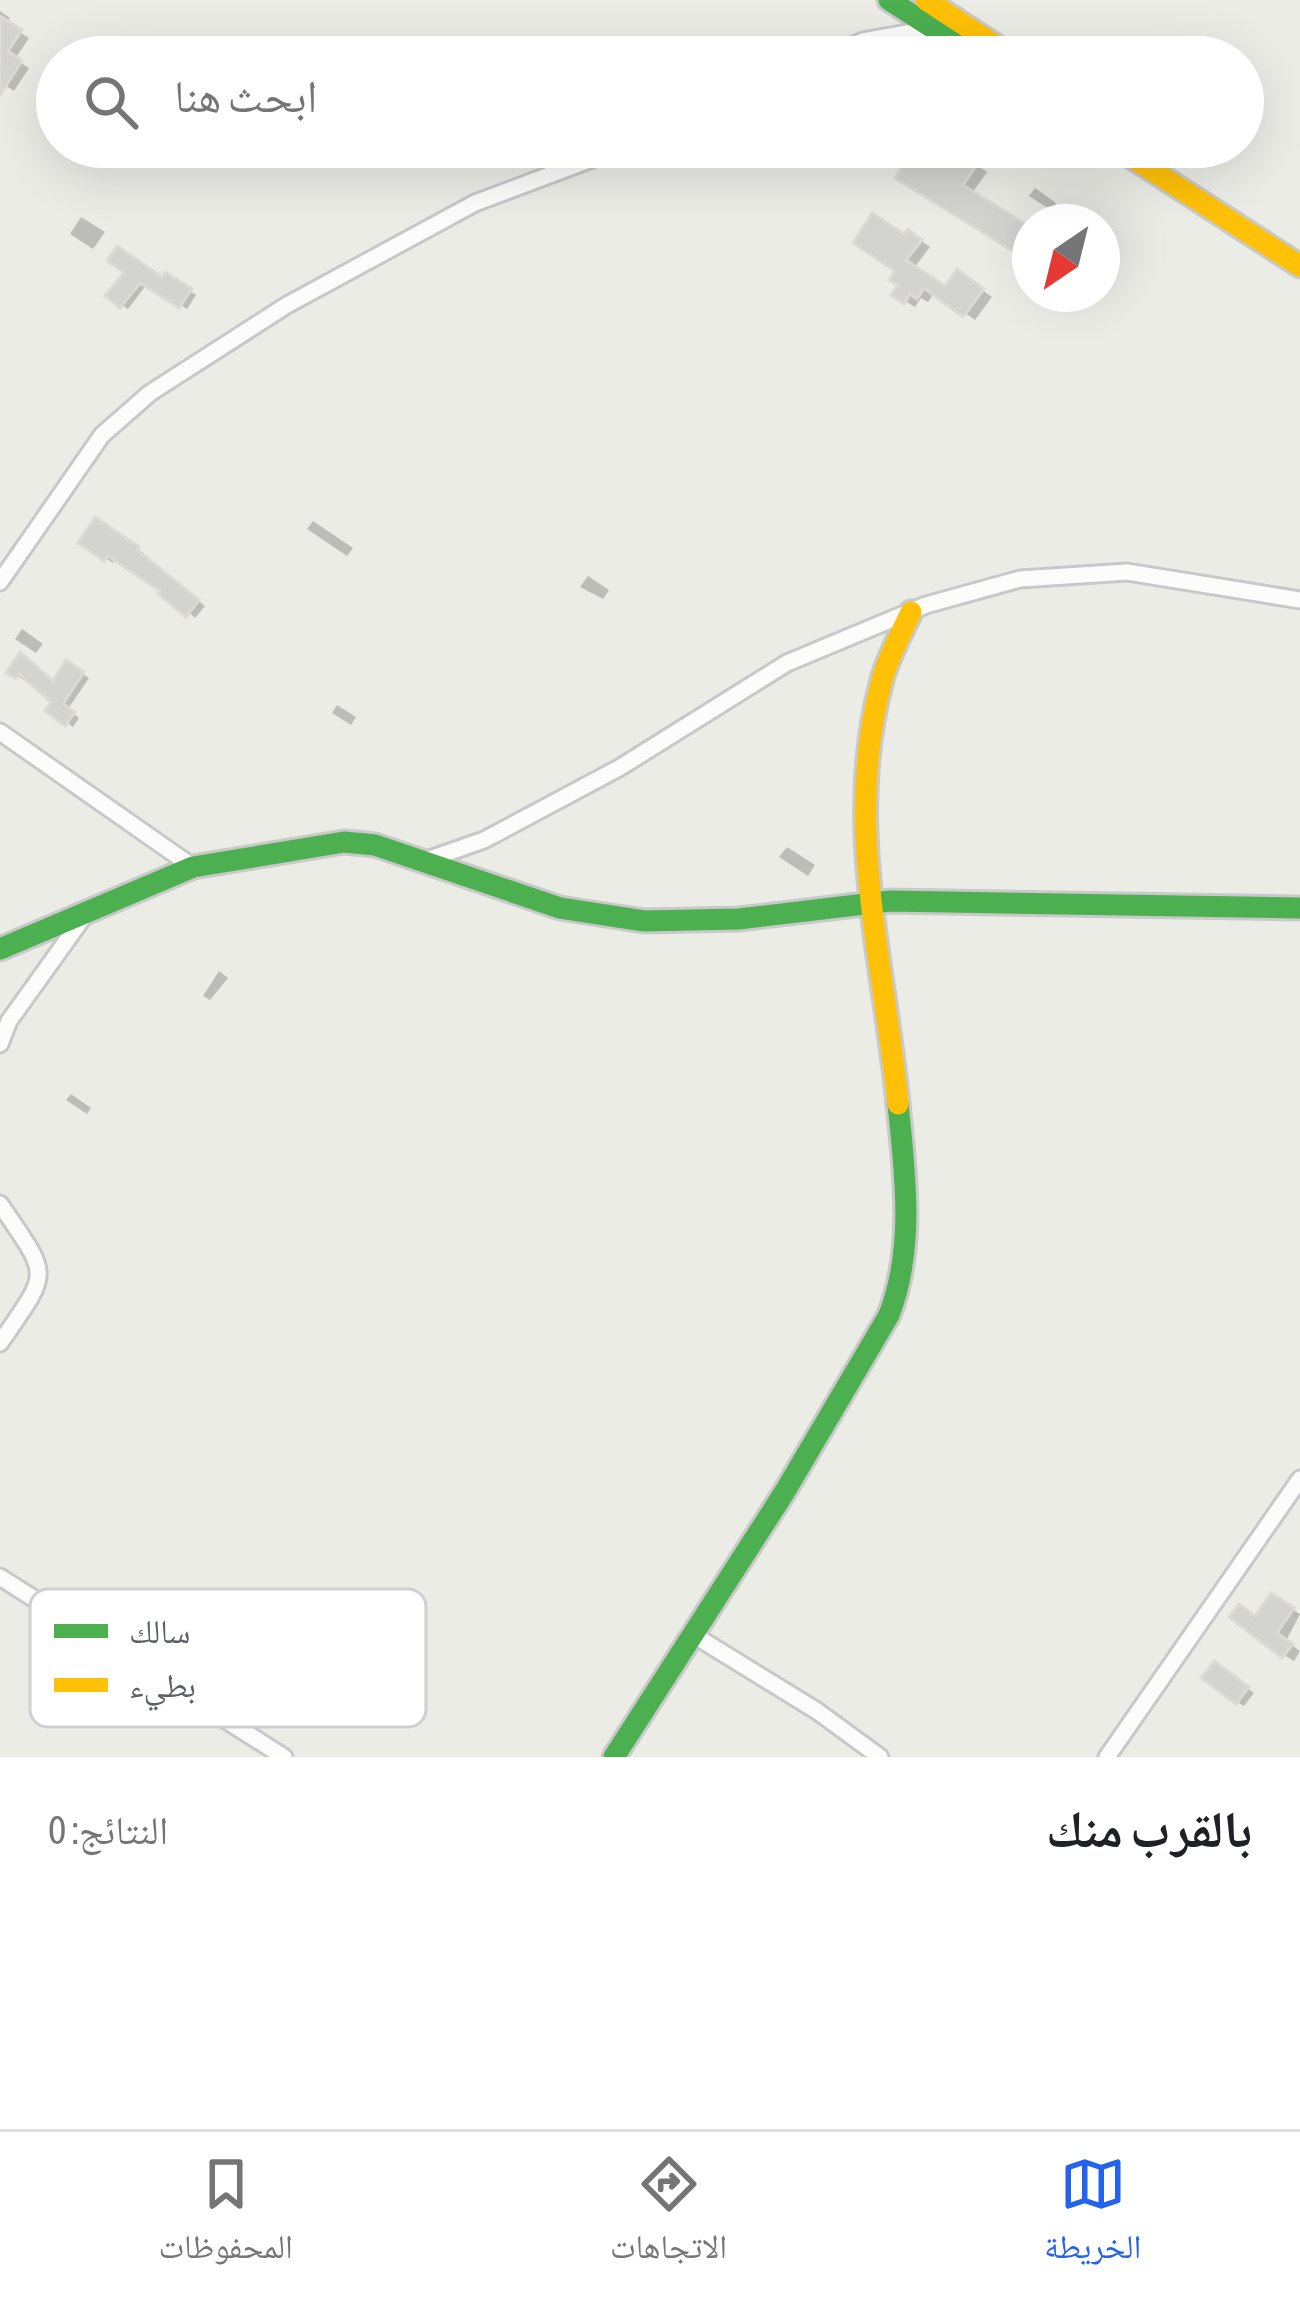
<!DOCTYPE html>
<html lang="ar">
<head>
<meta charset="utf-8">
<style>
  :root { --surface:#fff; --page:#f2f2f2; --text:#202124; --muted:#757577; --line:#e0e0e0; --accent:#2563eb }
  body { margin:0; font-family:"Asap Condensed","Noto Naskh Arabic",sans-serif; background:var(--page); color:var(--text); direction:rtl }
  .compass { position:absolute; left:1012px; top:204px; width:108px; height:108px; border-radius:50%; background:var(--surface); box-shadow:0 12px 48px #0002; rotate:215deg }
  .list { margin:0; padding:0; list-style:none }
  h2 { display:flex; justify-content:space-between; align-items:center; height:156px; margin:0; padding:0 48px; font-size:51px }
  h2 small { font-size:39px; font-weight:400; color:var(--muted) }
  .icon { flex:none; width:66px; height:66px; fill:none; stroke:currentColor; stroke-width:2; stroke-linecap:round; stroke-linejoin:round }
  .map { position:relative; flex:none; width:1300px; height:1757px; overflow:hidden; direction:ltr }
  .search { position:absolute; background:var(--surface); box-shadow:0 12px 48px #0002; left:36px; right:36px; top:36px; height:132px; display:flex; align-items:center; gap:30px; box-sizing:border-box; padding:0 42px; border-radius:66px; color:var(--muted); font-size:45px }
  .sheet { height:372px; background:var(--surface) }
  nav { display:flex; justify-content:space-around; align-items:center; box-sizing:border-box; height:168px; border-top:3px solid var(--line); background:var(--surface); font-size:33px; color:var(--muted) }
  nav a { display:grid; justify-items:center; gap:6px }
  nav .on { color:var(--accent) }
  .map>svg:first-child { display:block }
  .shadow { fill:#0003 }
  .building { fill:#d3d3d0; stroke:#dcdad6; stroke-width:3 }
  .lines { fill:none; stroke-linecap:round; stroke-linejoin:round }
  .street-casing { stroke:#c8c8c8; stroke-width:21 }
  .fast-casing { stroke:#c9c9c9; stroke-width:27 }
  .slow-casing { stroke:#c9c9c9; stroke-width:27 }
  .street { stroke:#fcfcfb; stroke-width:15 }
  .fast { stroke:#4caf50; stroke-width:21 }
  .slow { stroke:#ffc107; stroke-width:21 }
  .key { fill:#fff; stroke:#cecfd1; stroke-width:3 }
  .key-label { font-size:33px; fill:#5d6065 }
</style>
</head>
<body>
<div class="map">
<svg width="1300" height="1757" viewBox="0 0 1300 1757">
  <rect width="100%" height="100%" fill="#ecece7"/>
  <!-- shadow -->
  <path class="shadow" d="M0 11 10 18 6 23 29 38 15 59 29 68 14 91 0 82Z
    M917 147H927L951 163 961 147H972L982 154 975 164 987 172 972 193 1030 230 1028 257 899 177Z
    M1035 188 1056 203 1051 210 1029 196Z
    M81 217 105 232 93 249 70 234Z
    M905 237 918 238 930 247 914 268 946 289 967 279 992 297 975 320 935 292 928 302 921 298 915 307 895 295 902 284Z
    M128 271 163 280 166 276 196 295 187 309 147 284 128 309 109 296Z
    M96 521 144 553 142 556 205 606 195 618 165 590 116 558 113 563 82 542Z
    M313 521 353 548 347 556 307 529Z
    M588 576 609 590 603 599 580 587Z
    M22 629 43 644 36 653 15 639Z
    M27 660 55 684 67 664 89 678 68 709 79 718 73 727 49 710 56 702 26 676 24 680 10 672Z
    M337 705 356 717 351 725 332 713Z
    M787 847 815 865 808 876 779 857Z
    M219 971 228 978 210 1000 203 996Z
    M71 1094 91 1108 87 1114 66 1100Z
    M1272 1597 1300 1614 1286 1641 1300 1651 1294 1661 1284 1655 1257 1619Z
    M1222 1669 1254 1693 1244 1706 1237 1702Z"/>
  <!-- building -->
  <path class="building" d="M0 16 22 30 8 51 22 61 0 95Z
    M913 147H931L950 160 958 147H971L966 155 978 163 963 185 1030 227 1016 253 895 178Z
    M872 213 904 234 908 229 922 240 906 260 945 286 957 269 984 289 963 317 924 288 917 299 910 294 904 304 891 295 898 285 889 280 895 271 853 243Z
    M117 246 162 277 165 272 192 289 179 308 140 283 120 308 105 296 124 272 107 261Z
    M95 517 139 547 137 550 199 600 186 617 158 594 160 591 108 556 104 561 78 543Z
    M20 652 53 681 66 660 84 672 63 704 75 712 65 726 45 711 51 702 19 674 16 679 6 673Z
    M1271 1593 1294 1608 1277 1633 1293 1644 1282 1658 1229 1617 1239 1604 1255 1616Z
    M1214 1661 1249 1687 1236 1704 1201 1678Z"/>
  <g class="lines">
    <!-- street casing -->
    <g class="street-casing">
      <path id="street" d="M824 57 863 41 930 29
        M0 582 102 435 150 393 287 305 475 203 624 147
        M0 732 193 867
        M424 861 484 840 619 768 787 663 926 605 1020 579 1127 572 1300 600
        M0 1044 9 1021 85 915
        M0 1204C51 1279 51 1269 0 1343
        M0 1577 284 1757
        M692 1634 817 1711 880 1757
        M1107 1757 1300 1479"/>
    </g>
    <!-- fast casing -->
    <g class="fast-casing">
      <path id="fast" d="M889 0 978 57
        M0 949 193 867 344 842 375 845 560 908 644 921 739 919 890 901 1300 908
        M614 1757 784 1493 889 1315C915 1248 905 1173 898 1104"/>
    </g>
    <!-- slow casing -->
    <g class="slow-casing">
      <path id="slow" d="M926 0 1013 57
        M1116 147 1300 266
        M898 1104C884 962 843 822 882 680 888 657 901 634 911 612"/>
    </g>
    <!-- street -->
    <use href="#street" class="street"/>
    <!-- fast -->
    <use href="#fast" class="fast"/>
    <!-- slow -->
    <use href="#slow" class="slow"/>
  </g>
  <!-- legend -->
  <rect x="30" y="1589" width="396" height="138" rx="18" class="key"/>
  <rect x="54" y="1624" width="54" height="14" fill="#4caf50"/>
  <rect x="54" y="1678" width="54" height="14" fill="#ffc107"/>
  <g class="key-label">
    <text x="129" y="1643">سالك</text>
    <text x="129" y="1697">بطيء</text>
  </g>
</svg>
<svg class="compass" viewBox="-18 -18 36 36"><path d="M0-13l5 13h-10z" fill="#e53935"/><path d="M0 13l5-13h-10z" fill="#757577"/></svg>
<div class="search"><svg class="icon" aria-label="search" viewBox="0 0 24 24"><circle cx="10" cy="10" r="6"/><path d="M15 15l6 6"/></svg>ابحث هنا</div>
</div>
<section class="sheet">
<h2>بالقرب منك<small>النتائج: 0</small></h2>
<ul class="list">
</ul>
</section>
<nav>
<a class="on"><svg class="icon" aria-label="map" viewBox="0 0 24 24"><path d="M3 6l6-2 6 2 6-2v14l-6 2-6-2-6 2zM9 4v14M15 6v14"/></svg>الخريطة</a>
<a><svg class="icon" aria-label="directions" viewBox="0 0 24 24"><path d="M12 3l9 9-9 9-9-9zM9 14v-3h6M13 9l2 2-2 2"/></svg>الاتجاهات</a>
<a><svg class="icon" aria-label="saved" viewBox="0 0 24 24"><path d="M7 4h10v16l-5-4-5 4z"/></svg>المحفوظات</a>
</nav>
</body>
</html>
